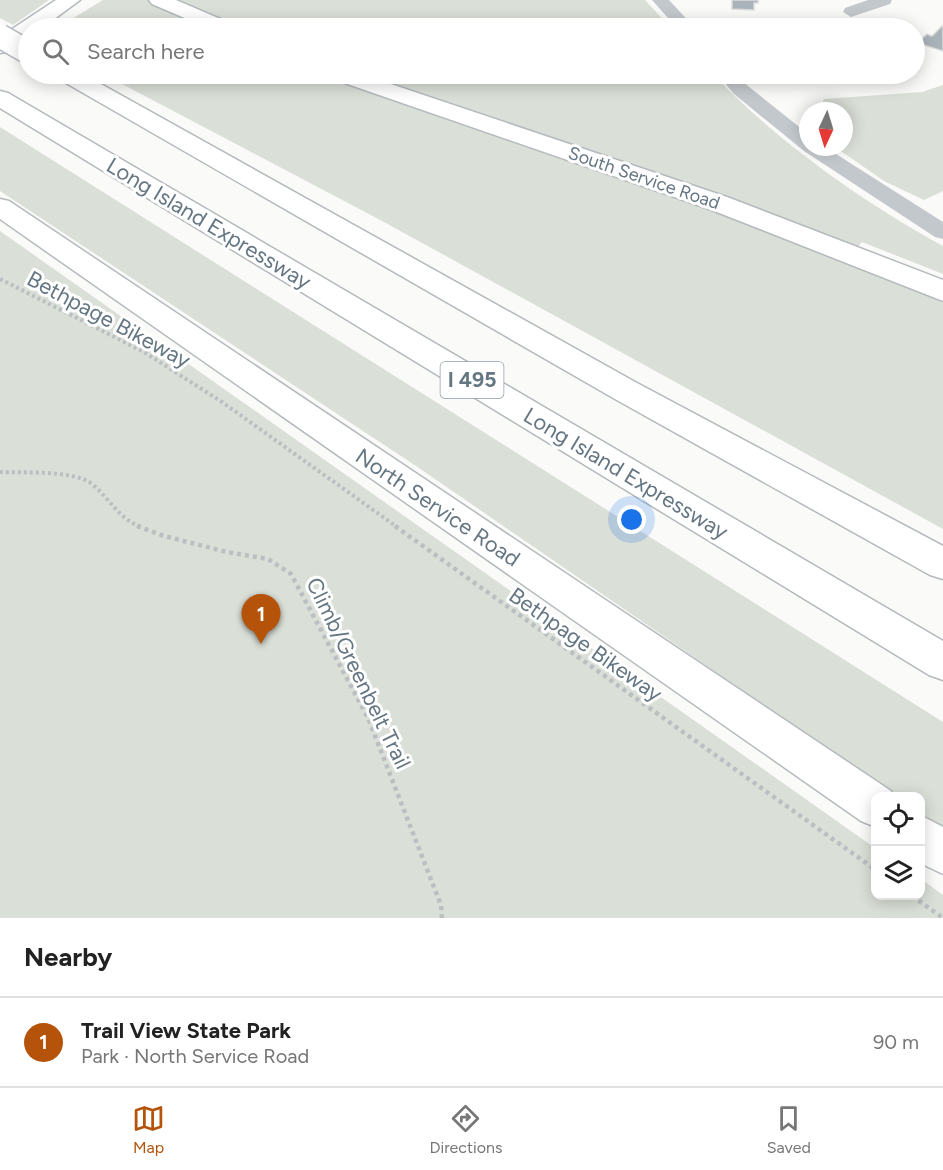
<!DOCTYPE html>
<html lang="en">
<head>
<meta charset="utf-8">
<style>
  :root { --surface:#fff; --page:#f2f2f2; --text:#222; --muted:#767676; --line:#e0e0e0; --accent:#b45309 }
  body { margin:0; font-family:Figtree,sans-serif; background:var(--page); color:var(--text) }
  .controls { position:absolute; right:18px; bottom:18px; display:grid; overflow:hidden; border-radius:12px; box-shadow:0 3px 15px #0003 }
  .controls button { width:54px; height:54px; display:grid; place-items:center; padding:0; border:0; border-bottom:2px solid var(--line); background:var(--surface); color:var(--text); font:30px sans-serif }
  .compass { position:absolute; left:799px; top:102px; width:54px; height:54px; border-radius:50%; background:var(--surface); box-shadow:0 3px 15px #0003; rotate:184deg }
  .you { position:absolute; left:632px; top:520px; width:21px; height:21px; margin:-15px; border:4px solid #fff; border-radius:50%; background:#1a73e8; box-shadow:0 0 0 9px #1a73e833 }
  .badge { display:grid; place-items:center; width:39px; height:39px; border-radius:50%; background:var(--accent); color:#fff; font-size:20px; font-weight:700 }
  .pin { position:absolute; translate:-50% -50px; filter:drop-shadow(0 2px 3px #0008) }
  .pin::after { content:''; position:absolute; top:32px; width:21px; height:18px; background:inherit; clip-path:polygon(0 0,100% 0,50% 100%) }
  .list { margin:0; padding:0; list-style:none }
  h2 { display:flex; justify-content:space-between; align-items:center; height:78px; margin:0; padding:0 24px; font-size:26px }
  h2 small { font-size:20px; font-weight:400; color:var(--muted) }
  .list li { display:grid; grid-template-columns:39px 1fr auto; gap:18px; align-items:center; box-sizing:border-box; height:90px; padding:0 24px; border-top:2px solid var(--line) }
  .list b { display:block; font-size:22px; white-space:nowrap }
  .list p { margin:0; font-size:20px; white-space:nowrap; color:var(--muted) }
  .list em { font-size:20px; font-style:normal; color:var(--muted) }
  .icon { flex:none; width:33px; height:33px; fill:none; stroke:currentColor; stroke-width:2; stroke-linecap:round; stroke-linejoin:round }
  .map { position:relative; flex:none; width:943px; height:918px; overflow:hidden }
  .search { position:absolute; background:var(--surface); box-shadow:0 3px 15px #0003; left:18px; right:18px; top:18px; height:66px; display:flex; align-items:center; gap:15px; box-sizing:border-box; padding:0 21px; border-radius:33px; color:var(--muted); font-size:22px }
  .sheet { height:168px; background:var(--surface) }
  nav { display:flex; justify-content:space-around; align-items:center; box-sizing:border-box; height:84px; border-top:2px solid var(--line); background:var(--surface); font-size:16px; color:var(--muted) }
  nav a { display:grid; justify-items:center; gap:3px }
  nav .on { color:var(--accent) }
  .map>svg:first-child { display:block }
  .green { fill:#dadfd7 }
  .building { fill:#aab3b9; stroke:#dcdcda; stroke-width:1.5 }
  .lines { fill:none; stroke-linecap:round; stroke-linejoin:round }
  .major-casing { stroke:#b5babe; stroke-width:3 }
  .highway-casing { stroke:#b4b9bd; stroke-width:3 }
  .path-far1 { stroke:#bbbfc2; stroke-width:4; stroke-dasharray:3 3; stroke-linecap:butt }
  .path { stroke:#bbbfc2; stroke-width:4.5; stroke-dasharray:4 4; stroke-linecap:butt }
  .minor { fill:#c3c8cc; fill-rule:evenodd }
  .major { fill:#fff; fill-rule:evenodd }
  .highway { fill:#fff; fill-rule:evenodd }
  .highway-bridge-casing { stroke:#b4b9bd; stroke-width:26; stroke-linecap:butt }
  .highway-bridge { stroke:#fff; stroke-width:23 }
  .labels { text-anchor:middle; stroke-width:6; stroke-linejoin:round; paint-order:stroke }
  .far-street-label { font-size:18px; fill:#657683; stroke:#fff }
  .shield { fill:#fff; stroke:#939fa8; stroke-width:1.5 }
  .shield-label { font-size:21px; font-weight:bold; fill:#657683 }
  .street-label { font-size:22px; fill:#657683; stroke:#fff }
</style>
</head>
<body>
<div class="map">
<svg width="943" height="918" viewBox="0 0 943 918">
  <rect width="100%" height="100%" fill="#fafaf8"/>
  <!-- green -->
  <path class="green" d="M0 0H49L13 25 0 18Z
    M103 0H645L671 28H57Z
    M103 74H713C775 140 864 203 943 246V274L862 242 848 259 943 303V529L384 222Z
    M943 85V191L924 200 884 181 835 147H844V111H820L824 99 922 92Z
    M0 127 943 722V828L921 813 920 796H896L416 466 0 191Z
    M0 231 875 848 876 896H920L921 879 943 895V918H0Z"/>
  <!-- building -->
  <path class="building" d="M732 0H758V3H754V10L732 9Z
    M943 25V51L917 43 927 34 932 36Z"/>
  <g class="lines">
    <!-- major casing -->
    <g class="major-casing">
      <path id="major" d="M56 0H80L42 28H28V37L8 52 0 53V37Z
        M149 0H176L232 24 236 28H208L152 4Z
        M330 74H361L727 197 943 280V301L709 209 333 79Z
        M0 199 9 201 891 791 893 796H876V827L861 821 0 219Z
        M920 815 943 827V874L920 863Z"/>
    </g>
    <!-- highway casing -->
    <g class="highway-casing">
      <path id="highway" d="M56 74H83L637 383 943 546V579L930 575 615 399 59 79Z
        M0 91 8 93 943 641V680L929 675 0 108Z"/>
    </g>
    <!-- path-far1 -->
    <path class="path-far1" d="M0 279 144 352 222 402 397 527
      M0 472C23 473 75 470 92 484 110 499 119 519 141 527"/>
    <!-- path -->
    <path class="path" d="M137 526 164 536 227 552 268 559 291 574 368 718 441 905 442 918
      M395 526 876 870
      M912 896 943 918"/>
    <!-- minor -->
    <path class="minor" d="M652 0H669L695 28H677Z
      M868 0H892L890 4 851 17 843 12 845 8Z
      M717 74H736L748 86 808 134V147H825L943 222V239L935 237 804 151 734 94Z"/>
    <!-- major -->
    <use href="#major" class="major"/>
    <!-- highway -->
    <use href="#highway" class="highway"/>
    <!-- highway-bridge casing -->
    <g class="highway-bridge-casing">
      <path id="highway-bridge" d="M0 36 28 52"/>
    </g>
    <!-- highway-bridge -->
    <use href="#highway-bridge" class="highway-bridge"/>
  </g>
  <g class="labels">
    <!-- far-street labels -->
    <g class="far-street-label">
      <text transform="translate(644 178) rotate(19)" y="6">South Service Road</text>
    </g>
    <!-- shield labels -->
    <rect class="shield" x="440.5" y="362" width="63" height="36" rx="4.5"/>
    <g class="shield-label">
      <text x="472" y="387">I 495</text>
    </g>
    <!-- street labels -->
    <g class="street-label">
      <text transform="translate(209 223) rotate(31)" y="8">Long Island Expressway</text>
      <text transform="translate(109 319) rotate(28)" y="8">Bethpage Bikeway</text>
      <text transform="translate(626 473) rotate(31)" y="8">Long Island Expressway</text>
      <text transform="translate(438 507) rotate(34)" y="8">North Service Road</text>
      <text transform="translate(586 644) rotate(35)" y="8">Bethpage Bikeway</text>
      <text transform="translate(359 673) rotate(64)" y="8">Climb/Greenbelt Trail</text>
    </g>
  </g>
</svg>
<div class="controls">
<button><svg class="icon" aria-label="locate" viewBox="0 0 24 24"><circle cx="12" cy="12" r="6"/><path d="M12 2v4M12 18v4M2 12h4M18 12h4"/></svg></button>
<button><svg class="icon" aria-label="layers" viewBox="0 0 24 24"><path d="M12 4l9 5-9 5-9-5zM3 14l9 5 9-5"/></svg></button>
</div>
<svg class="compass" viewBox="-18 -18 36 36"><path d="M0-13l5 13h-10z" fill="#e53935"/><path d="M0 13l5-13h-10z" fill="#767676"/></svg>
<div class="you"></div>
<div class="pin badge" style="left:261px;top:644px">1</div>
<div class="search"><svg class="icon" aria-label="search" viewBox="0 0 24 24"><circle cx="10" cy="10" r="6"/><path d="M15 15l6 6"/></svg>Search here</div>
</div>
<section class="sheet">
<h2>Nearby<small></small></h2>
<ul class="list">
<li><span class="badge">1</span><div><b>Trail View State Park</b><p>Park · North Service Road</p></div><em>90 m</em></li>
</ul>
</section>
<nav>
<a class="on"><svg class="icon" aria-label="map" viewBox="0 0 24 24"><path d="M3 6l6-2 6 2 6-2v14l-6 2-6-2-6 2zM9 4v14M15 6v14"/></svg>Map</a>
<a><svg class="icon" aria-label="directions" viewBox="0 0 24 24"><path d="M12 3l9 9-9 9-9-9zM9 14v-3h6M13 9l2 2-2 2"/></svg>Directions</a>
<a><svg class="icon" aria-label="saved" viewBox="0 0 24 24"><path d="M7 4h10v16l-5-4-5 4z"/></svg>Saved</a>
</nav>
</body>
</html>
